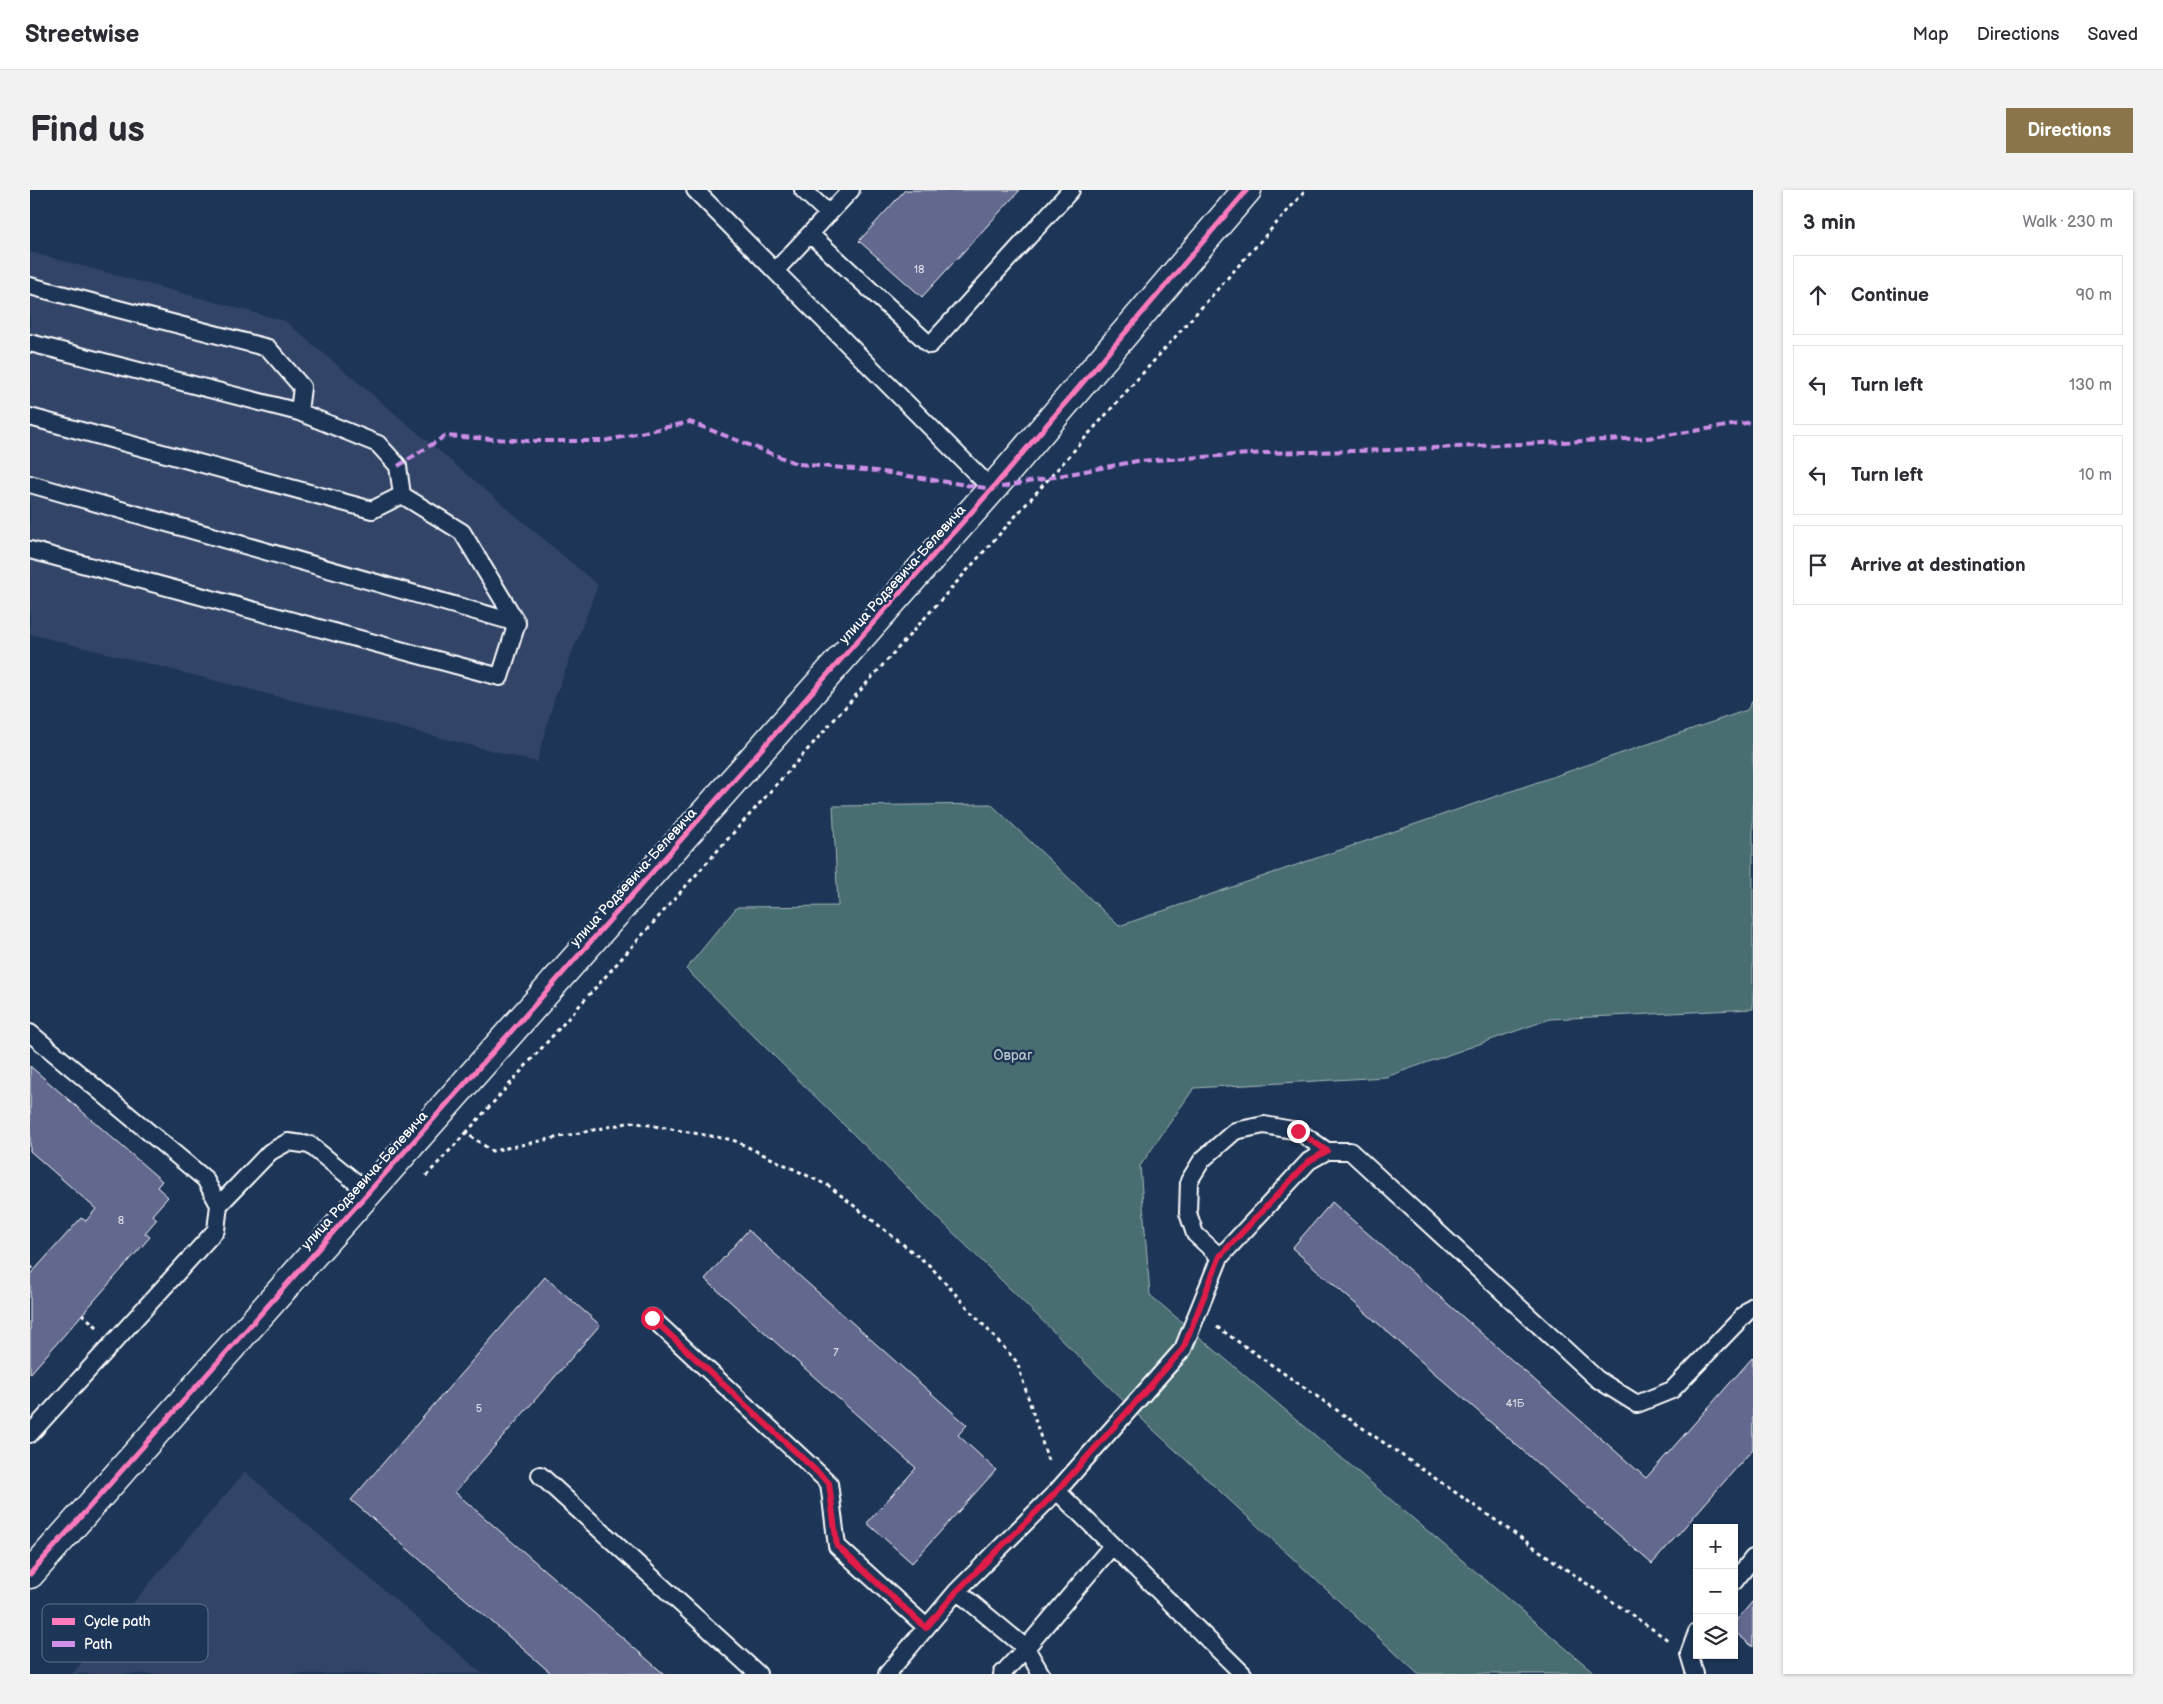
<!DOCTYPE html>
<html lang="en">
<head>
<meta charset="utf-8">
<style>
  :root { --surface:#fff; --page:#f2f2f3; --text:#2b2b33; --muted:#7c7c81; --line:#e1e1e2; --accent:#8a764a }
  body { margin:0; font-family:"Balsamiq Sans",sans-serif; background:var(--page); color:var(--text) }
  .controls { position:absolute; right:15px; bottom:15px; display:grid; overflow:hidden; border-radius:0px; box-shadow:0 1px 4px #0004 }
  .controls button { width:45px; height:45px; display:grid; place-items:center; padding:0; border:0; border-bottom:1px solid var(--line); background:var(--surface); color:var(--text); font:25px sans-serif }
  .stop { position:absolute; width:15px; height:15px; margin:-11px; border:4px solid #e11d48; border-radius:50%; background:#fff }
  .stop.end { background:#e11d48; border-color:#fff; box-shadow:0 1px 5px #0008 }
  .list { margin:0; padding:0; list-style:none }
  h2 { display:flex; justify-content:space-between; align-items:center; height:65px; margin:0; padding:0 20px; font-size:21px }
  h2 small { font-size:16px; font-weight:400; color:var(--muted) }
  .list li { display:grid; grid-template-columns:32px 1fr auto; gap:15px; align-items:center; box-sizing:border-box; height:80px; margin:0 10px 10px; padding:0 10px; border:1px solid var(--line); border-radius:0px }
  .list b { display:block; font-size:19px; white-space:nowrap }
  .list em { font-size:16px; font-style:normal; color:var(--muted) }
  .icon { flex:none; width:28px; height:28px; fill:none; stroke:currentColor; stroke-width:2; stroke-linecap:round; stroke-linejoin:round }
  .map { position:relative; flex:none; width:1723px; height:1484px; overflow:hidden; border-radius:0px }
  header { display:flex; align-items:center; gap:30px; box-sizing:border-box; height:70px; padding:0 25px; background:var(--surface); border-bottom:1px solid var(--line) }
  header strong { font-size:24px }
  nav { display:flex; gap:28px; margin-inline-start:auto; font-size:18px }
  .intro { display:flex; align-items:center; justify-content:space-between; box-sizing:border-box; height:120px; padding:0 30px }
  h1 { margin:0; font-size:35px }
  .button { padding:12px 22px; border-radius:0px; background:var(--accent); color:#fff; font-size:18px; font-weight:700 }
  main { display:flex; gap:30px; padding:0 30px }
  aside { flex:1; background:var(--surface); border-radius:0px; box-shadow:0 1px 4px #0004 }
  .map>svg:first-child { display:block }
  .built { fill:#324468 }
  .green { fill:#4a6e71; stroke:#a4b6b8 }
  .building { fill:#63688f; stroke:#fff }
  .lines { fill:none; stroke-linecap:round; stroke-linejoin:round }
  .service-casing { stroke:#fff; stroke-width:20 }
  .minor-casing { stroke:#fff; stroke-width:31 }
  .path { stroke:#fff; stroke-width:3; stroke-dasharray:4 4; stroke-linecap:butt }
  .service { stroke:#1d3557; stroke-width:16 }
  .minor { stroke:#1d3557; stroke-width:28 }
  .quiet { stroke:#ce8fe9; stroke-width:4; stroke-dasharray:8 4; stroke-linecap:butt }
  .cycleway-casing { stroke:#1d3557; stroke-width:8 }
  .cycleway { stroke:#fd7abc; stroke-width:5 }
  .route { stroke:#e11d48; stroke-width:6 }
  .labels { text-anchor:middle; stroke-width:5; stroke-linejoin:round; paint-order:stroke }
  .number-label { font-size:11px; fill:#d8d9e3 }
  .street-label { font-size:14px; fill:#fff; stroke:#1d3557 }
  .park-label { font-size:14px; fill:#b7c5c6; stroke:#1d3557 }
  .key { fill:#1d3557; stroke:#617289; stroke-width:1 }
  .key-label { font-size:14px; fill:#fff }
</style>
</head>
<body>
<header>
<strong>Streetwise</strong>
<nav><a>Map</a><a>Directions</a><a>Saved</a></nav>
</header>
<div class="intro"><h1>Find us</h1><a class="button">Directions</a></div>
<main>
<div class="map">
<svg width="1723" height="1484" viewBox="0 0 1723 1484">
  <rect width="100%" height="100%" fill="#1d3557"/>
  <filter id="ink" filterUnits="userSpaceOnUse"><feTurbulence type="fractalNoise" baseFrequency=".02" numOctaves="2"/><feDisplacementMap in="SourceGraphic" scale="10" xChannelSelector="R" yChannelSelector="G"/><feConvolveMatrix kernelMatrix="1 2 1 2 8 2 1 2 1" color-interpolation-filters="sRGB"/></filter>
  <g filter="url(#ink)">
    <!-- built -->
    <path class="built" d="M0 62 255 131 568 395 524 510 507 572 0 444Z
      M215 1282 453 1484H42Z"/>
    <!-- green -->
    <path class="green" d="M1723 510V819L1520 829 1356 887 1164 898 1110 976 1120 1105 1566 1484H1388L1118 1235 656 779 707 717 808 716 803 616 961 614 1089 736 1717 520Z"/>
    <!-- building -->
    <path class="building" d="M875 0H990L892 107 829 51Z
      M0 876 132 991 127 997 138 1007 122 1025 127 1029 115 1043 120 1047 0 1184V1085L51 1028 56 1031 66 1019 0 961Z
      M1302 1012 1616 1288 1723 1167V1259L1622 1374 1262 1058Z
      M718 1040 937 1235 928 1245 966 1280 882 1373 837 1333 886 1278 675 1089Z
      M515 1087 570 1135 425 1302 634 1484H522L321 1310Z
      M1723 1411V1457L1704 1441V1433Z"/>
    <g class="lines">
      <!-- service casing -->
      <g class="service-casing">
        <path id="service" d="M665 0 745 81
          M773 0 799 24
          M821 0 745 81 962 299
          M780 44 900 155 1041 0
          M0 96 238 158 272 197 269 222
          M0 153 269 222 348 254 368 276 372 305 432 342 487 433 470 487 0 360
          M0 227 342 320 372 305
          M0 294 487 433
          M0 843 175 989 189 1015 186 1040 0 1244
          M189 1015 240 962 258 952 280 955 338 1002
          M1190 1067 1165 1044 1158 1023 1159 991 1172 970 1205 941 1234 935 1268 941 1297 961
          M622 1128 799 1293 807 1356 896 1437
          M510 1285 728 1484
          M1027 1301 1213 1484
          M1704 1392 1723 1368
          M927 1401 996 1458 972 1484
          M857 1484 927 1401 1027 1301 1153 1159 1190 1067 1279 971 1297 961H1320L1567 1189 1607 1214 1642 1200 1723 1116
          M1011 1484 996 1458 1082 1356
          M1665 1484 1659 1464 1667 1442"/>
      </g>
      <!-- minor casing -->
      <g class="minor-casing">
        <path id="minor" d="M0 1384 962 299 1217 0"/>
      </g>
      <!-- path -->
      <path class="path" d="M436 943 1276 0
        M396 986 436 943 462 961 602 932 703 950 799 996 899 1075 987 1172 1019 1274
        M0 1076 4 1080
        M52 1124 67 1137
        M1187 1137 1638 1450"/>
      <!-- service -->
      <use href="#service" class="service"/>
      <!-- minor -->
      <use href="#minor" class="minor"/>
      <!-- quiet -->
      <path class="quiet" d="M368 276 415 246 498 251H574L660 232 768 274 846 281 962 299 1107 271 1236 263 1363 260 1617 248 1723 232"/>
      <!-- cycleway casing -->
      <g class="cycleway-casing">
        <path id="cycleway" d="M0 1384 962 299 1217 0"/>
      </g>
      <!-- cycleway -->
      <use href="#cycleway" class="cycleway"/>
    </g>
  </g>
  <g class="lines" filter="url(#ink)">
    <!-- route -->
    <path class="route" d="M622 1128 799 1293 807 1356 896 1438 927 1401 1027 1301 1153 1159 1190 1066 1279 971 1297 961 1268 941"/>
  </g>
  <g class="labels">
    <!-- number labels -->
    <g class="number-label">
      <text x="889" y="83">18</text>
      <text x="91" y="1034">8</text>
      <text x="806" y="1166">7</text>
      <text x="1485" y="1217">41Б</text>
      <text x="449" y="1222">5</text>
    </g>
    <!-- street labels -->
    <g class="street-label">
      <text transform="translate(872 384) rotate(-48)" y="5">улица Родзевича-Белевича</text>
      <text transform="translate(603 687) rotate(-48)" y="5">улица Родзевича-Белевича</text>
      <text transform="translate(334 990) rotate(-48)" y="5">улица Родзевича-Белевича</text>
    </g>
    <!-- park labels -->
    <g class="park-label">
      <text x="983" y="870">Овраг</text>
    </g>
  </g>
  <!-- legend -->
  <rect x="12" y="1414" width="166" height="58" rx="8" class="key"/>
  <rect x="22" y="1428" width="23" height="7" fill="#fd7abc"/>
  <rect x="22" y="1451" width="23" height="6" fill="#ce8fe9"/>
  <g class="key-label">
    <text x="54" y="1436">Cycle path</text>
    <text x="54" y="1459">Path</text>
  </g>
</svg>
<div class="controls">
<button>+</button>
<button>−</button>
<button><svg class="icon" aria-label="layers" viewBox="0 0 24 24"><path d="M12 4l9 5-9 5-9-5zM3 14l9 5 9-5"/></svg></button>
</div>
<div class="stop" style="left:622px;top:1128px"></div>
<div class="stop end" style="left:1268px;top:941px"></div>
</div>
<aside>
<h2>3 min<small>Walk · 230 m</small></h2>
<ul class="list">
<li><svg class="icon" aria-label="ahead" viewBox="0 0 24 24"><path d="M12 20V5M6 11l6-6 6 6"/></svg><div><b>Continue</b></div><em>90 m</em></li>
<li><svg class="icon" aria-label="left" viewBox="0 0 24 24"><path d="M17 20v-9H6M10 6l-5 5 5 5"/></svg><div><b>Turn left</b></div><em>130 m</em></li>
<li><svg class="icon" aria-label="left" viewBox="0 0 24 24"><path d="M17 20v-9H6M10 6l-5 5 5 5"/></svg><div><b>Turn left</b></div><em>10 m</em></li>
<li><svg class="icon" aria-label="arrive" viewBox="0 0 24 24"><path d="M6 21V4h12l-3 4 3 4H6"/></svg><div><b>Arrive at destination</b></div></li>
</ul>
</aside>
</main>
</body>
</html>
